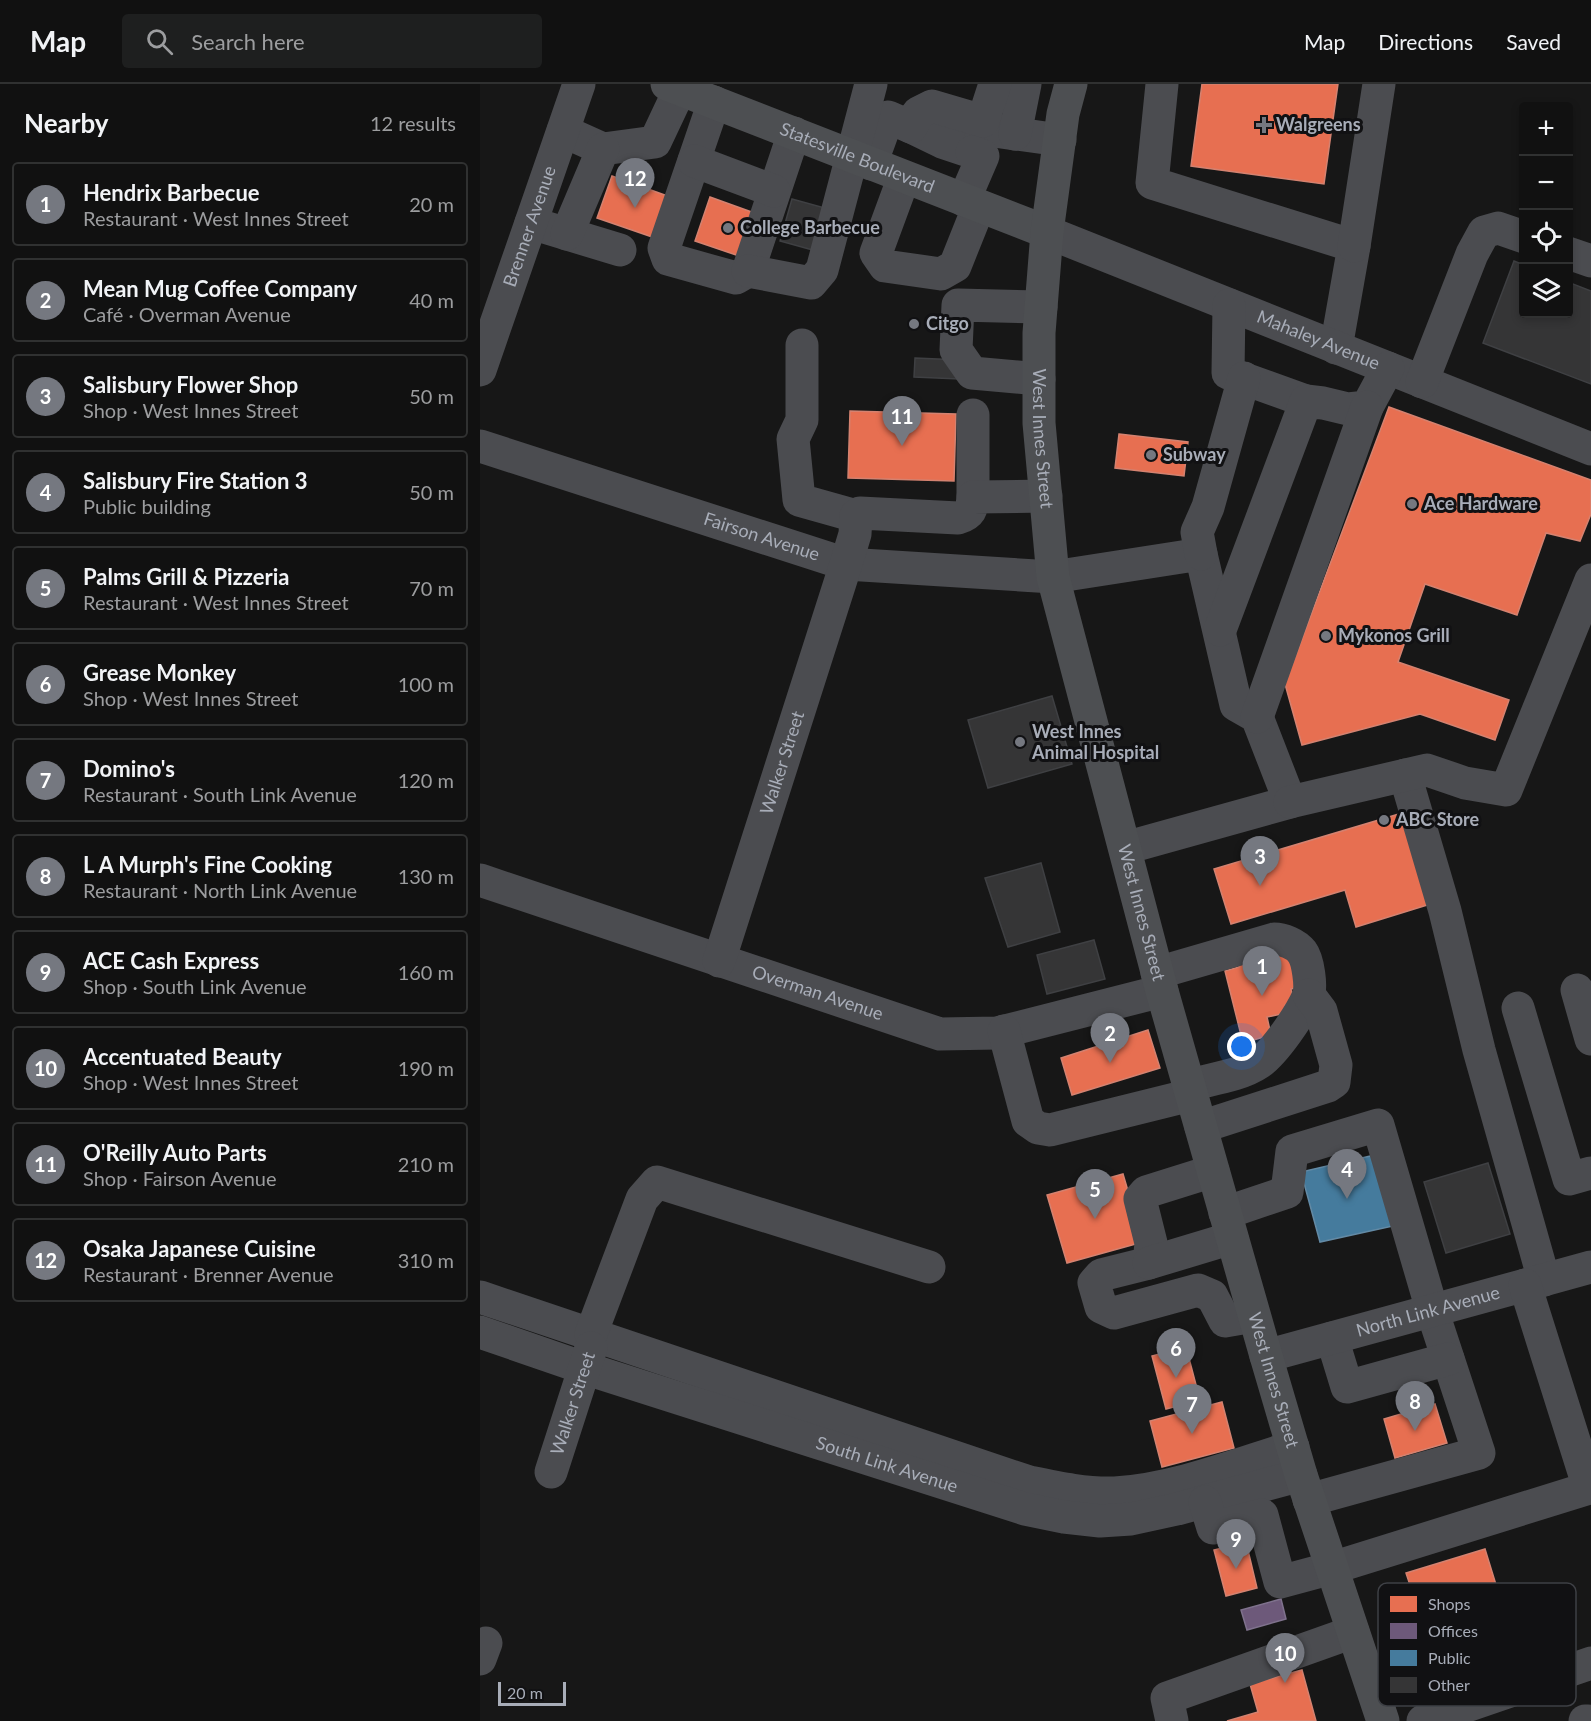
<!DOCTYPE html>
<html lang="en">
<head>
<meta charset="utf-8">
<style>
  :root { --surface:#111; --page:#1e1f1f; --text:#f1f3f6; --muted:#9c9d9f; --line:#303131; --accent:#757880 }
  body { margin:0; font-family:Lato,sans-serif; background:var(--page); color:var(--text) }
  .controls { position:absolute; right:18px; top:18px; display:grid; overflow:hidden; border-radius:6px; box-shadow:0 3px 9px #0003 }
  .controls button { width:54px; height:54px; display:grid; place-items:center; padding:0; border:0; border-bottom:2px solid var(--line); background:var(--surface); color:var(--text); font:30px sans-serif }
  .scale { position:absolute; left:18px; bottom:15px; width:68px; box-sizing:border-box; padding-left:6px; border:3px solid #a8adb8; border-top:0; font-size:16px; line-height:21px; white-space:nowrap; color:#a8adb8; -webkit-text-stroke:4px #111113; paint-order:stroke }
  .you { position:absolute; left:762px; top:963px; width:21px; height:21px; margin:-15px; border:4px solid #fff; border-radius:50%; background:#1a73e8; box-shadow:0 0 0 9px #1a73e833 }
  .badge { display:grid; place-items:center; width:39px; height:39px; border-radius:50%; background:var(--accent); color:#fff; font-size:20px; font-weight:700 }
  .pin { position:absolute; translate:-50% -50px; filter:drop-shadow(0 2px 3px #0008) }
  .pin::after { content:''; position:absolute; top:32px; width:21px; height:18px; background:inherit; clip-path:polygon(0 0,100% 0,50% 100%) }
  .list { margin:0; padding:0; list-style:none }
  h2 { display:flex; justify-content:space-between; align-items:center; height:78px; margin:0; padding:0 24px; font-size:26px }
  h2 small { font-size:20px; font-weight:400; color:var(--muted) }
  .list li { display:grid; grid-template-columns:39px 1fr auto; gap:18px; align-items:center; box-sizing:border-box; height:84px; margin:0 12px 12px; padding:0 12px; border:2px solid var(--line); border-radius:6px }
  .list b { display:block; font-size:22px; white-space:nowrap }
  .list p { margin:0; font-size:20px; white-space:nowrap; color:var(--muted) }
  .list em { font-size:20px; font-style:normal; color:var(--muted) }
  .icon { flex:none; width:33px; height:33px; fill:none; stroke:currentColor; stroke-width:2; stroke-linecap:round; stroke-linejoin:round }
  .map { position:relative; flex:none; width:1111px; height:1637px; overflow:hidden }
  header { display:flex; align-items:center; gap:36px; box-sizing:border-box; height:84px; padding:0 30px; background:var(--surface); border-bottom:2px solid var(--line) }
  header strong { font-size:28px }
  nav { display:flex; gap:33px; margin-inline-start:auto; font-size:21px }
  .search { width:420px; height:54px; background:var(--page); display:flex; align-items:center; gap:15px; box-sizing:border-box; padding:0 21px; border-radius:6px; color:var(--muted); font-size:22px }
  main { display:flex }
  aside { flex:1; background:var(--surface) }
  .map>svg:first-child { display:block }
  .shops { fill:#e76f51; stroke:#d48270; stroke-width:1.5 }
  .offices { fill:#6d597a; stroke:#7f728d; stroke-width:1.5 }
  .public { fill:#457b9d; stroke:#638aa5; stroke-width:1.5 }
  .building { fill:#353536; stroke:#3f4043; stroke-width:1.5 }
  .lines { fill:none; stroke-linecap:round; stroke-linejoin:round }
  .minor { stroke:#4b4c50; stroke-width:33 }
  .major { stroke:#4d4f52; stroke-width:33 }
  .poi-dot { fill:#757880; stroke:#111113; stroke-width:2 }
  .labels { text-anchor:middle; stroke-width:6; stroke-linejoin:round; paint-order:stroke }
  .poi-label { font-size:18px; font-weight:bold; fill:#a8adb8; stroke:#111113; text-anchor:start }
  .street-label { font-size:18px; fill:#a8adb8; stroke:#111113 }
  .key { fill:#111113; stroke:#3e4045; stroke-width:1.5 }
  .key-label { font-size:16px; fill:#a8adb8 }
</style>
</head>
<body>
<header>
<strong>Map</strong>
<div class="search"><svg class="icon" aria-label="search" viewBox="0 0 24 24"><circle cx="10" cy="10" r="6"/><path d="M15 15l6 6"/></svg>Search here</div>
<nav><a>Map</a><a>Directions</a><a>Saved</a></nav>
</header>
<main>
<aside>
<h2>Nearby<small>12 results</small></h2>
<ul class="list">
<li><span class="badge">1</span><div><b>Hendrix Barbecue</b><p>Restaurant · West Innes Street</p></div><em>20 m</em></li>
<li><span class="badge">2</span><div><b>Mean Mug Coffee Company</b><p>Café · Overman Avenue</p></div><em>40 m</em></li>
<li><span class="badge">3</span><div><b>Salisbury Flower Shop</b><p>Shop · West Innes Street</p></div><em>50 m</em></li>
<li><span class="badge">4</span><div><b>Salisbury Fire Station 3</b><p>Public building</p></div><em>50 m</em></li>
<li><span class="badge">5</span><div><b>Palms Grill &amp; Pizzeria</b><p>Restaurant · West Innes Street</p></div><em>70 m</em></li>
<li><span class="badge">6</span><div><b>Grease Monkey</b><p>Shop · West Innes Street</p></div><em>100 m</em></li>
<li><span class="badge">7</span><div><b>Domino's</b><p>Restaurant · South Link Avenue</p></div><em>120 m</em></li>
<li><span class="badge">8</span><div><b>L A Murph's Fine Cooking</b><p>Restaurant · North Link Avenue</p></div><em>130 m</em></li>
<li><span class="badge">9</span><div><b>ACE Cash Express</b><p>Shop · South Link Avenue</p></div><em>160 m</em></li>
<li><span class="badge">10</span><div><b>Accentuated Beauty</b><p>Shop · West Innes Street</p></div><em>190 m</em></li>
<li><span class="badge">11</span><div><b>O'Reilly Auto Parts</b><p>Shop · Fairson Avenue</p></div><em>210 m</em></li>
<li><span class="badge">12</span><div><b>Osaka Japanese Cuisine</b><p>Restaurant · Brenner Avenue</p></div><em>310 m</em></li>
</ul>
</aside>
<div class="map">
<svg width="1111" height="1637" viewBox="0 0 1111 1637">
  <rect width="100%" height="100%" fill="#171717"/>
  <!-- shops -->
  <path class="shops" d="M722 0H858L844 100 711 82Z
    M132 92 193 114 178 155 117 134Z
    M230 113 280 131 265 174 215 157Z
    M909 323 1111 396V430L1100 457 1066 449 1037 531 945 500 918 578 1029 616 1015 656 940 630 822 661 805 600Z
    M370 327 476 330 474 397 368 394Z
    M639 350 708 358 704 392 635 384Z
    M929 727 957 818 876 843 865 806 751 840 734 785Z
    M805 867 824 895 816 904 811 905 815 919 805 921 806 929 787 933 791 951 763 959 745 887 759 883V881Z
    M668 946 680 984 592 1011 581 974Z
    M643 1090 663 1158 587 1179 567 1111Z
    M706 1263 720 1316 686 1325 672 1272Z
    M742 1318 754 1364 682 1383 670 1337Z
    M955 1320 967 1359 915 1374 904 1335Z
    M766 1458 777 1504 746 1512 734 1466Z
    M1005 1465 1017 1504 1001 1509 1004 1518 977 1526 975 1517 939 1528 926 1489Z
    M822 1586 836 1637H747L778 1628 770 1600Z"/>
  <!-- offices -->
  <path class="offices" d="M801 1515 806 1535 767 1546 761 1526Z"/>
  <!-- public -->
  <path class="public" d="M895 1071 913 1142 840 1158 821 1088Z"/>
  <!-- building -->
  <path class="building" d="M312 115 352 126 340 168 300 157Z
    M1034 177 1044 181V230H1088V198L1111 207V300L1003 259Z
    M435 274 480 276 479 295 434 293Z
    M572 612 592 680 508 704 488 636Z
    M561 779 580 848 528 863 505 794Z
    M614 856 625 895 567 910 557 871Z
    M1008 1079 1030 1150 966 1169 944 1098Z"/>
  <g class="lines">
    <!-- minor -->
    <g class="minor">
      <path d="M682 0 672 99 874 162 856 264"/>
      <path d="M234 18 184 164 188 175 256 194 268 187 314 49"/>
      <path d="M431 43 462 58 492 68 503 37"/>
      <path d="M500 45 580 56"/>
      <path d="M83 47 123 65 175 58 200 5"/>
      <path d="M535 50 545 0"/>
      <path d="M214 77 294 107"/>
      <path d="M391 80 408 33 431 43 438 29 452 22 503 37 515 0"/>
      <path d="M424 93 396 169 405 182 461 190 475 182 499 122"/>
      <path d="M484 116 503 72 492 68"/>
      <path d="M51 139 140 166"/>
      <path id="s1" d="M567 148 1111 365"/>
      <path d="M87 150 123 65"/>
      <path d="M874 162 899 0"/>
      <path d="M1088 169 1111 177"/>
      <path d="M268 187 331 199 342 186 391 0"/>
      <path d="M749 221 748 289 826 317"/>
      <path d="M322 261V336L313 355 319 416 376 432"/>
      <path id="s2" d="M0 286 99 0"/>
      <path d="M559 295 492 289 476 266 478 221 561 223"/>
      <path d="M942 298 992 170 1004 148 1018 144 1044 153"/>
      <path d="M493 331V413"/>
      <path id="s3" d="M0 362 366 480 573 493 721 470 756 621 777 633 810 718 645 764"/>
      <path d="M721 470 717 448 728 423 764 294"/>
      <path d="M740 546 826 317 843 319 868 325 887 323 908 284"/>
      <path d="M777 633 887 323"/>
      <path d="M925 691 965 827 999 966 1064 1196"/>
      <path d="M810 718 947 686 985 699 1026 706 1111 496"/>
      <path id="s4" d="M0 796 460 950 517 949 682 907"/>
      <path id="s5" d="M239 877 366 480 375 450 376 432 380 429 478 434C491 430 492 425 493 413L566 412"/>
      <path d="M677 889 794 855C803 855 816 860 822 868 828 876 832 903 828 913 820 931 795 968 779 979 760 992 731 995 709 1001"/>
      <path d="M1097 906 1111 955"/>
      <path d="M1038 924 1089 1095 1111 1089"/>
      <path d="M524 947 548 1037 558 1044 570 1046 711 1011"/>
      <path d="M721 1043 848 1002 854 998 856 981 841 927 829 911"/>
      <path d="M733 1087 666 1108 660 1115 671 1159 669 1179 621 1191 614 1199 621 1223 634 1229 718 1206 732 1212 745 1237 774 1232"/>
      <path d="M745 1129 807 1108 812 1067 898 1041 952 1226 999 1369 829 1416"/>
      <path d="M669 1179 752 1154"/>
      <path d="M0 1213 549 1398C578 1404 606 1410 635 1409 696 1405 755 1381 813 1363"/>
      <path id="s6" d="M0 1248 104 1284 545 1425 584 1433 620 1437 651 1435 697 1425 821 1391"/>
      <path d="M111 1250 162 1115 177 1098 449 1183"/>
      <path d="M852 1254 867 1303 968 1275"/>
      <path id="s7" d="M786 1272 1111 1183"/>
      <path id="s8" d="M71 1388 111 1264"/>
      <path d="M725 1418 733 1444 782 1431 800 1498 852 1484 1109 1404 1045 1201"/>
      <path d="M0 1575 6 1559"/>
      <path d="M692 1637 687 1614 873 1548"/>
      <path d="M943 1637 1111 1579"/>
      <path d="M1105 1637H1108"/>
    </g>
    <!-- major -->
    <g class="major">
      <path id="s9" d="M187 0 567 148"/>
      <path id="s10" d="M591 0 583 30 567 148 559 249V339L573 493 682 907 786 1272 821 1391 903 1637"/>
    </g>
  </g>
  <!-- markers -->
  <g class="poi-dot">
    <path d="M781 32h6v6h6v6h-6v6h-6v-6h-6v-6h6z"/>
    <circle cx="248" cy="144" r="6"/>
    <circle cx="434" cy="240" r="6"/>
    <circle cx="671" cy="371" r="6"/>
    <circle cx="932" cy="420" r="6"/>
    <circle cx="846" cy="552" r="6"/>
    <circle cx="540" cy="658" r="6"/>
    <circle cx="904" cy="736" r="6"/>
  </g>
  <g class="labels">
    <!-- poi labels -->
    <g class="poi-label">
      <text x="796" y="47">Walgreens</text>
      <text x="260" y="150">College Barbecue</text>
      <text x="446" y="246">Citgo</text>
      <text x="683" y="377">Subway</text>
      <text x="944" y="426">Ace Hardware</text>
      <text x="858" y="558">Mykonos Grill</text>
      <text x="552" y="654">West Innes<tspan x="552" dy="21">Animal Hospital</tspan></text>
      <text x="916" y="742">ABC Store</text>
    </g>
    <!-- street labels -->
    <g class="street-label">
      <text dy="6" stroke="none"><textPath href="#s9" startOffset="204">Statesville Boulevard</textPath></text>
      <text dy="6" stroke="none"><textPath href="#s2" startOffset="152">Brenner Avenue</textPath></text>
      <text dy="6" stroke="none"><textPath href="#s1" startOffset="292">Mahaley Avenue</textPath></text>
      <text dy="6" stroke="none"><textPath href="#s10" startOffset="357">West Innes Street</textPath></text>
      <text dy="6" stroke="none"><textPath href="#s3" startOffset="296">Fairson Avenue</textPath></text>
      <text dy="6" stroke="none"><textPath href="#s5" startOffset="208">Walker Street</textPath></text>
      <text dy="6" stroke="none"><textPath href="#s10" startOffset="843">West Innes Street</textPath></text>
      <text dy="6" stroke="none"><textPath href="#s4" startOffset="356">Overman Avenue</textPath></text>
      <text dy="6" stroke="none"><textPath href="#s7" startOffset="168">North Link Avenue</textPath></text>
      <text dy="6" stroke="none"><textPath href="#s10" startOffset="1329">West Innes Street</textPath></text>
      <text dy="6" stroke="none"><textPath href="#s8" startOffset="72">Walker Street</textPath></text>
      <text dy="6" stroke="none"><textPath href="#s6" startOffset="428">South Link Avenue</textPath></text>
    </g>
  </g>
  <!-- legend -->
  <rect x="898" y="1499" width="198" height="123" rx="9" class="key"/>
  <rect x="910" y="1512" width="27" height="16" fill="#e76f51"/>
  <rect x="910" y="1539" width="27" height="16" fill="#6d597a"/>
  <rect x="910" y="1566" width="27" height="16" fill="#457b9d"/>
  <rect x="910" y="1593" width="27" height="16" fill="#353536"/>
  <g class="key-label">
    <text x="948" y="1526">Shops</text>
    <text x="948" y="1553">Offices</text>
    <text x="948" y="1580">Public</text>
    <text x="948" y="1607">Other</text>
  </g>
</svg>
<div class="controls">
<button>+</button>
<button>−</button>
<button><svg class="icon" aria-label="locate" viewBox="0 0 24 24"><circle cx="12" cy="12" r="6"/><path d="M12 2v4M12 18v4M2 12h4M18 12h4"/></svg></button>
<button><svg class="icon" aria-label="layers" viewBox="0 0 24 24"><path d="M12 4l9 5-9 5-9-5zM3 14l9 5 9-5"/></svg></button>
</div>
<div class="scale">20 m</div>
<div class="you"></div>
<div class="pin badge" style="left:782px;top:912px">1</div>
<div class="pin badge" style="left:630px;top:979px">2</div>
<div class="pin badge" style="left:780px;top:802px">3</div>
<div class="pin badge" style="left:867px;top:1115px">4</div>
<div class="pin badge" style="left:615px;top:1135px">5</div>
<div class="pin badge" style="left:696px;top:1294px">6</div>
<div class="pin badge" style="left:712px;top:1350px">7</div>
<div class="pin badge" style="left:935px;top:1347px">8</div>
<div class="pin badge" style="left:756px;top:1485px">9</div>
<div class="pin badge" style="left:805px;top:1599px">10</div>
<div class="pin badge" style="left:422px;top:362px">11</div>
<div class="pin badge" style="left:155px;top:124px">12</div>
</div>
</main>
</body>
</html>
